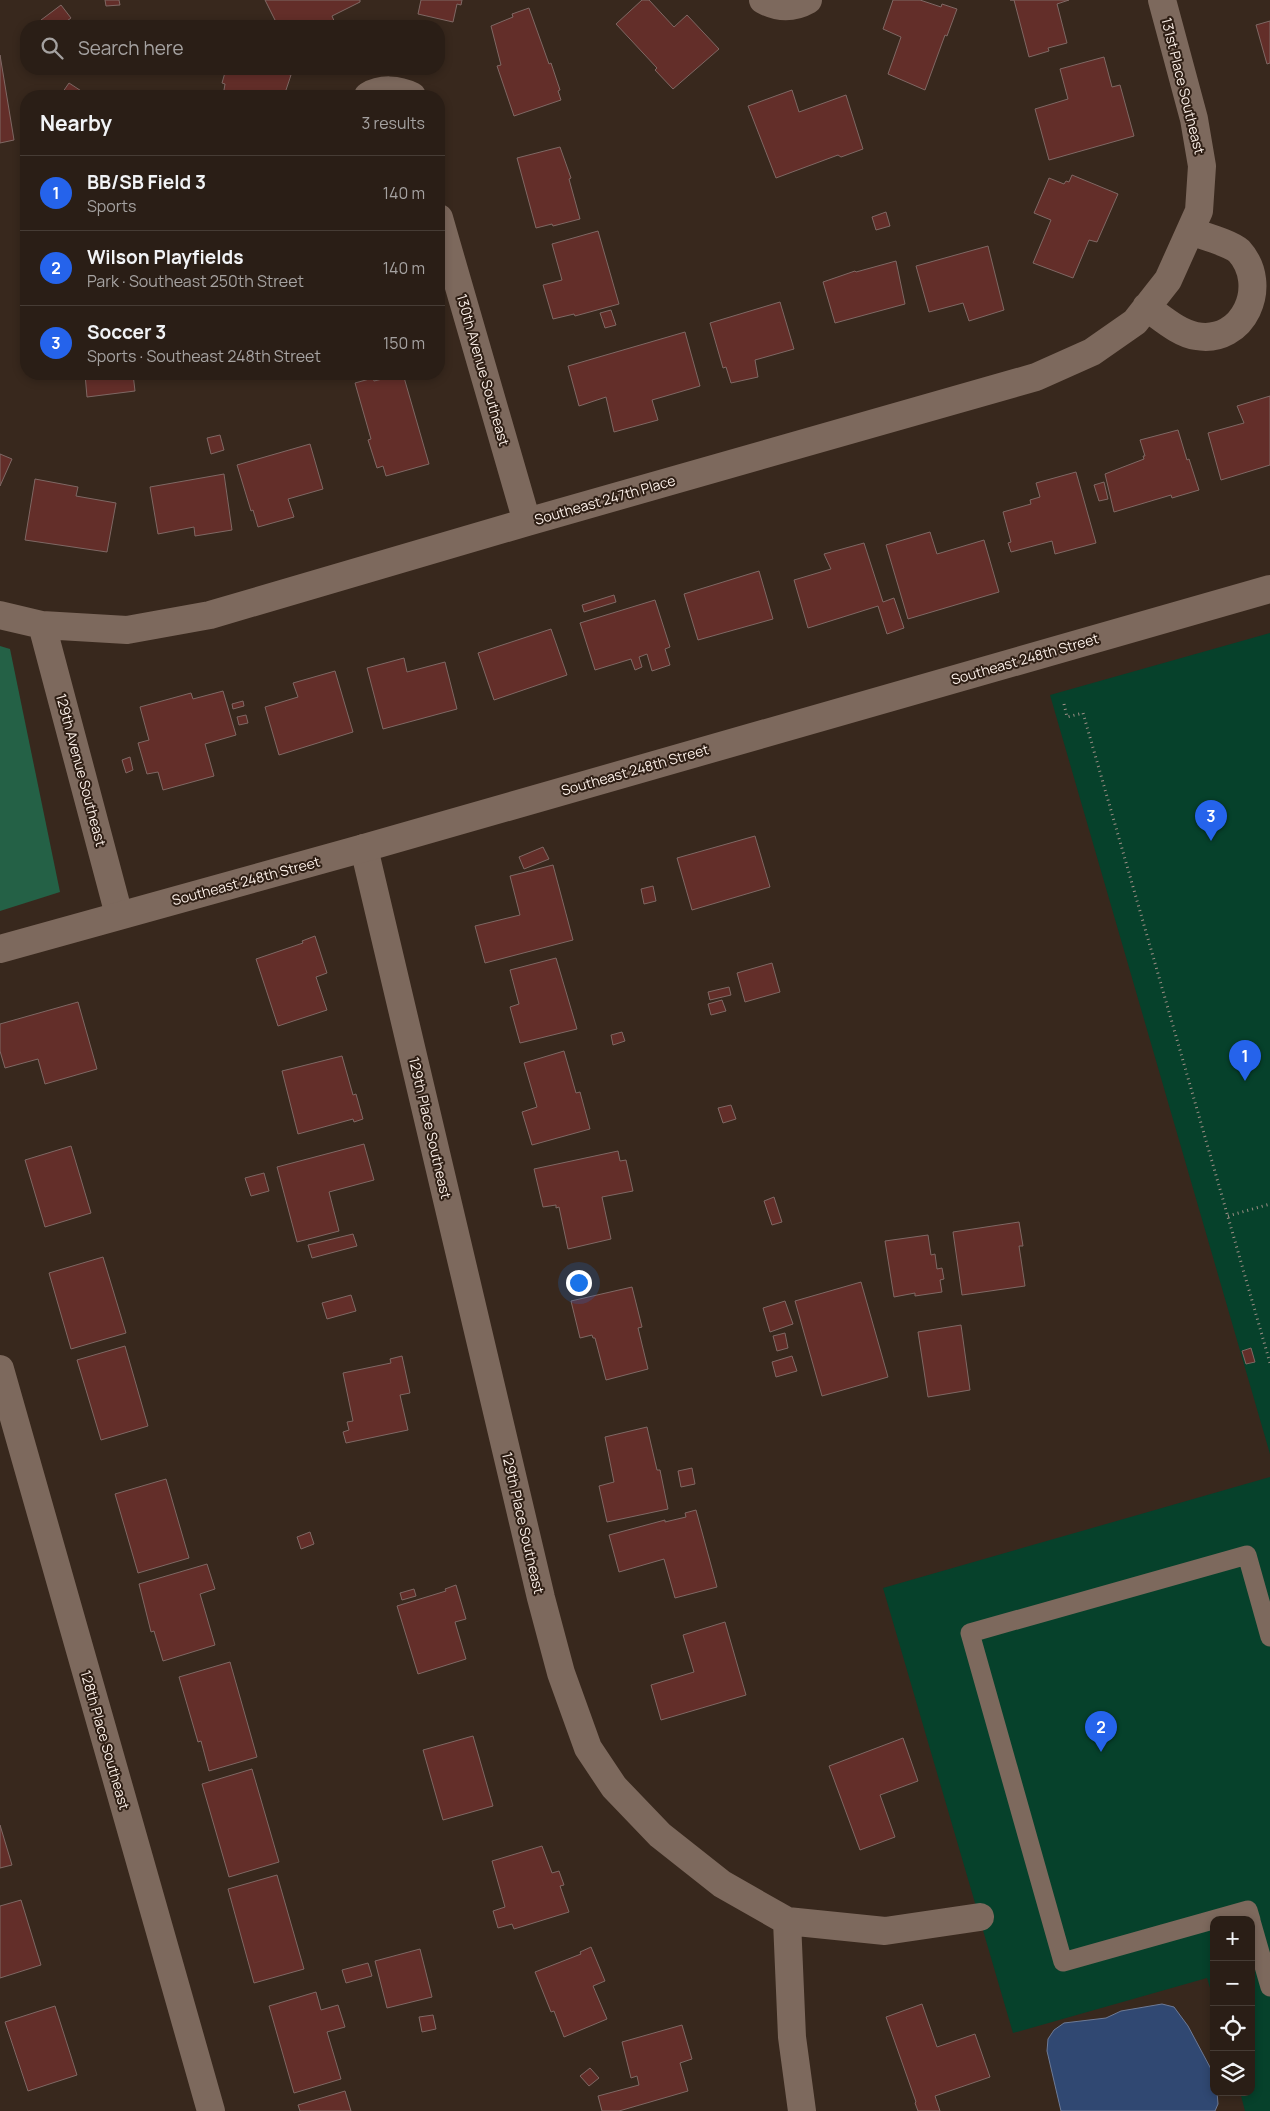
<!DOCTYPE html>
<html lang="en">
<head>
<meta charset="utf-8">
<style>
  :root { --surface:#2a1e16; --page:#362b23; --text:#f1f3f6; --muted:#a5a2a1; --line:#463c35; --accent:#2563eb }
  body { margin:0; font-family:Manrope,sans-serif; background:var(--page); color:var(--text) }
  .controls { position:absolute; right:15px; bottom:15px; display:grid; overflow:hidden; border-radius:10px; box-shadow:0 2px 8px #0003 }
  .controls button { width:45px; height:45px; display:grid; place-items:center; padding:0; border:0; border-bottom:1px solid var(--line); background:var(--surface); color:var(--text); font:25px sans-serif }
  .you { position:absolute; left:578px; top:1282px; width:18px; height:18px; margin:-12px; border:4px solid #fff; border-radius:50%; background:#1a73e8; box-shadow:0 0 0 8px #1a73e833 }
  .badge { display:grid; place-items:center; width:32px; height:32px; border-radius:50%; background:var(--accent); color:#fff; font-size:16px; font-weight:700 }
  .pin { position:absolute; translate:-50% -41px; filter:drop-shadow(0 1px 2px #0008) }
  .pin::after { content:''; position:absolute; top:26px; width:18px; height:15px; background:inherit; clip-path:polygon(0 0,100% 0,50% 100%) }
  .list { margin:0; padding:0; list-style:none }
  h2 { display:flex; justify-content:space-between; align-items:center; height:65px; margin:0; padding:0 20px; font-size:21px }
  h2 small { font-size:16px; font-weight:400; color:var(--muted) }
  .list li { display:grid; grid-template-columns:32px 1fr auto; gap:15px; align-items:center; box-sizing:border-box; height:75px; padding:0 20px; border-top:1px solid var(--line) }
  .list b { display:block; font-size:19px; white-space:nowrap }
  .list p { margin:0; font-size:16px; white-space:nowrap; color:var(--muted) }
  .list em { font-size:16px; font-style:normal; color:var(--muted) }
  .icon { flex:none; width:28px; height:28px; fill:none; stroke:currentColor; stroke-width:2; stroke-linecap:round; stroke-linejoin:round }
  .map { position:relative; flex:none; width:1270px; height:2111px; overflow:hidden }
  .search { position:absolute; background:var(--surface); box-shadow:0 2px 8px #0003; left:20px; top:20px; width:425px; height:55px; display:flex; align-items:center; gap:12px; box-sizing:border-box; padding:0 18px; border-radius:20px; color:var(--muted); font-size:19px }
  .panel { position:absolute; background:var(--surface); box-shadow:0 2px 8px #0003; left:20px; top:90px; width:425px; height:290px; border-radius:20px }
  .map>svg:first-child { display:block }
  .green { fill:#06412b }
  .forest { fill:#246146 }
  .water { fill:#304872; stroke:#6d7a96 }
  .building { fill:#632e29; stroke:#7f6864 }
  .lines { fill:none; stroke-linecap:round; stroke-linejoin:round }
  .path { stroke:#9c8e85; stroke-width:3; stroke-dasharray:1 4; stroke-linecap:butt }
  .service { stroke:#7d695d; stroke-width:19 }
  .minor { stroke:#7d695d; stroke-width:28 }
  .tertiary { stroke:#7d695d; stroke-width:28 }
  .labels { text-anchor:middle; stroke-width:4; stroke-linejoin:round; paint-order:stroke }
  .street-label { font-size:14px; fill:#fcf0e9; stroke:#2e1e14 }
</style>
</head>
<body>
<div class="map">
<svg width="1270" height="2111" viewBox="0 0 1270 2111">
  <rect width="100%" height="100%" fill="#38281d"/>
  <!-- green -->
  <path class="green" d="M1270 633V1454L1050 695Z
    M1270 1477V2111H1245L1240 2092H1251V1920H1214V2001L1207 1978 1013 2033 883 1588Z"/>
  <!-- forest -->
  <path class="forest" d="M0 646 10 649 60 892 0 911Z"/>
  <!-- water -->
  <path class="water" d="M1162 2004 1174 2007 1188 2026 1211 2069 1214 2080V2092H1217L1218 2104 1215 2111H1061L1047 2051 1048 2039 1054 2030 1064 2023 1106 2018 1121 2011Z"/>
  <!-- building -->
  <path class="building" d="M105 0H119L120 5 106 6Z
    M265 0H360V2L332 16 335 23 329 26H278Z
    M421 0H462L461 5 457 4 453 22 418 14Z
    M642 0H649L674 27 687 15 719 49 673 89 655 70 657 68 616 24Z
    M893 0H920L941 7 942 4 957 9 947 36 945 35 925 90 888 74 901 37 883 29Z
    M1010 0H1069L1057 4 1067 43 1048 48 1049 51 1029 57 1014 0Z
    M61 5 71 18 60 26H46L41 20Z
    M529 8 549 64 551 63 560 90 558 91 561 100 514 116 497 66 501 65 491 26 513 17 512 14Z
    M1270 21V63L1267 64 1256 25Z
    M0 55 14 140 0 143Z
    M1104 57 1112 87 1120 85 1134 136 1049 160 1035 109 1068 99 1060 69Z
    M226 69H267L291 75 284 96H223L225 84 222 83Z
    M69 83 89 96H60Z
    M792 90 799 112 846 95 863 149 841 157 838 155 776 178 748 106Z
    M560 147 571 178 569 179 580 219 553 226 552 224 536 228 517 158Z
    M1072 175 1118 194 1097 242 1089 240 1073 278 1033 263 1051 220 1034 213 1049 178 1064 184 1066 181 1069 182Z
    M886 212 890 226 876 230 872 217Z
    M598 231 619 304 575 316 574 314 553 319 543 285 562 280 552 244Z
    M988 246 1004 310 969 321 963 303 929 312 916 266Z
    M896 261 905 304 835 323 823 282 855 271 856 272Z
    M780 302 794 349 755 360 758 377 731 383 726 367 723 368 710 323Z
    M611 310 616 325 605 328 600 313Z
    M685 332 700 386 652 400 658 420 614 432 606 397 579 406 568 366Z
    M85 374H133L135 391 87 397Z
    M403 374 429 464 386 476 383 466 377 468 368 440 371 439 355 383 373 378 374 381Z
    M1270 396V465L1221 480 1208 433 1244 423 1237 406Z
    M1178 430 1187 460 1189 459 1199 490 1172 498 1171 495 1114 512 1105 474 1144 459 1143 456H1145L1140 440Z
    M220 435 224 450 211 454 207 438Z
    M310 444 323 489 288 499 294 517 258 527 253 510 251 511 237 465Z
    M0 454 12 459 0 486Z
    M1076 472 1096 543 1055 554 1052 541 1011 552 1008 543 1011 542 1003 512 1031 504 1030 500 1040 497 1036 483Z
    M224 474 232 530 195 536 194 527 158 534 150 487Z
    M35 479 78 487 76 496 116 503 107 552 25 540Z
    M1104 482 1108 499 1099 501 1094 485Z
    M930 532 937 554 984 540 999 592 908 619 886 545Z
    M864 543 883 602 894 598 904 628 887 634 878 606 808 628 794 580 831 569 824 554Z
    M759 571 773 619 698 640 684 594Z
    M614 595 616 602 584 612 582 605Z
    M655 600 670 647 665 649 670 665 652 671 647 654 639 657 642 667 635 670 631 659 595 670 580 623Z
    M551 629 567 675 494 700 478 653Z
    M404 658 407 672 445 662 457 709 383 729 367 668Z
    M335 671 353 732 279 755 265 707 298 697 293 683Z
    M223 691 236 735 205 744 214 776 163 790 158 772 147 774 138 743 149 740 140 707 191 693 193 699Z
    M243 701 244 706 233 709 232 704Z
    M246 715 248 723 239 725 237 717Z
    M130 757 133 770 126 773 122 760Z
    M755 836 770 887 692 910 677 858Z
    M543 847 549 859 524 869 519 857Z
    M553 865 573 940 485 963 475 926 520 915 510 876Z
    M653 886 656 901 644 904 641 889Z
    M315 936 327 973 316 977 327 1010 278 1026 256 959 303 943 302 941Z
    M556 958 577 1029 520 1043 510 1007 519 1004 510 970Z
    M772 963 780 992 745 1002 737 973Z
    M729 987 731 995 710 1000 708 992Z
    M722 1000 726 1011 711 1015 708 1004Z
    M78 1002 97 1069 45 1084 38 1059 5 1068 0 1051V1024Z
    M622 1032 625 1041 613 1045 611 1035Z
    M564 1051 576 1093 580 1092 590 1129 532 1145 522 1112 537 1107 524 1063Z
    M342 1056 353 1095 356 1094 363 1119 354 1122 353 1119 298 1134 282 1071Z
    M731 1105 736 1119 723 1123 718 1108Z
    M364 1144 374 1180 329 1192 339 1231 297 1242 277 1167Z
    M71 1146 91 1213 45 1227 25 1160Z
    M618 1151 620 1161 626 1160 633 1191 602 1197 611 1239 568 1249 559 1207 556 1208V1205L543 1207 534 1169Z
    M264 1173 269 1191 251 1196 245 1178Z
    M774 1197 782 1222 772 1225 764 1201Z
    M1019 1222 1023 1246H1019L1025 1286 962 1295 953 1232Z
    M353 1234 357 1246 312 1258 308 1245Z
    M928 1235 931 1255 935 1254 937 1269 942 1268 944 1279 940 1280 942 1292 915 1296V1293L894 1297 885 1241Z
    M103 1257 126 1333 71 1349 49 1273Z
    M861 1282 888 1377 822 1396 795 1301Z
    M632 1287 642 1327 638 1328 648 1369 606 1380 595 1338H593L592 1335 580 1338 571 1301Z
    M351 1295 356 1311 327 1319 322 1303Z
    M785 1301 793 1324 770 1332 763 1308Z
    M961 1325 970 1390 928 1397 918 1332Z
    M785 1333 788 1348 777 1351 773 1336Z
    M125 1346 148 1426 101 1440 77 1360Z
    M1251 1348 1255 1362 1246 1364 1242 1351Z
    M402 1356 410 1393 400 1395 408 1430 346 1443 343 1432 349 1430 347 1422 353 1421 343 1373 391 1363 390 1359Z
    M792 1356 797 1371 776 1377 772 1362Z
    M647 1427 657 1470H660L668 1509 607 1522 599 1486 614 1482 605 1437Z
    M692 1468 695 1484 681 1487 678 1471Z
    M166 1479 189 1558 138 1573 115 1494Z
    M696 1510 717 1587 675 1598 664 1559 619 1572 609 1535 665 1520V1522L686 1517 685 1513Z
    M310 1532 314 1544 301 1549 297 1537Z
    M207 1564 215 1589 200 1594 215 1645 163 1661 154 1631 151 1632 139 1584Z
    M456 1585 466 1619 455 1622 466 1659 418 1674 397 1606 446 1591 445 1589Z
    M414 1589 416 1596 402 1600 400 1593Z
    M725 1622 746 1695 661 1720 651 1685 694 1672 683 1635Z
    M230 1662 257 1757 209 1771 201 1741 198 1742 179 1677Z
    M473 1736 493 1806 443 1820 423 1750Z
    M903 1738 918 1781 880 1795 895 1837 860 1850 829 1766Z
    M252 1769 279 1862 229 1877 202 1784Z
    M0 1825 12 1865 0 1868Z
    M542 1846 552 1873 559 1871 564 1885 560 1886 569 1912 514 1929 512 1924 498 1928 493 1911 505 1907 492 1861Z
    M277 1875 304 1969 254 1983 228 1889Z
    M21 1900 41 1965 0 1978V1906Z
    M591 1947 605 1981 593 1986 607 2019 564 2037 554 2011 551 2012 535 1972 581 1954 580 1952Z
    M420 1949 432 1997 387 2008 375 1961Z
    M368 1963 372 1976 346 1983 342 1970Z
    M316 1992 321 2010 338 2005 345 2027 327 2032 341 2079 294 2093 269 2006Z
    M922 2004 937 2047 975 2034 990 2077 935 2096 940 2111H918L915 2103 916 2102 886 2017Z
    M55 2006 77 2075 28 2091 5 2022Z
    M433 2015 436 2029 422 2032 419 2017Z
    M682 2025 692 2059 680 2063 688 2091 619 2111H602L598 2096 639 2085 637 2076 631 2078 622 2042Z
    M590 2068 599 2078 589 2086 580 2076Z
    M345 2091 351 2111H300L298 2105Z"/>
  <g class="lines">
    <!-- path -->
    <path class="path" d="M1064 704 1067 717 1083 713 1270 1363
      M1228 1216 1270 1204"/>
    <!-- service -->
    <path class="service" d="M1251 1920 1248 1910 1063 1962 970 1633 1247 1555 1270 1637
      M1251 1921 1270 1987"/>
    <!-- minor -->
    <path class="minor" d="M763 0C778 8 792 9 808 0
      M368 96C381 88 398 89 412 96
      M439 218 527 522
      M1146 307C1161 317 1178 333 1196 336 1244 345 1270 285 1239 251 1230 243 1203 236 1190 231
      M0 615 42 625 127 630 210 615 527 522 1036 377 1092 352 1135 322 1168 280 1199 211 1202 166 1194 119 1162 0
      M42 625 119 915
      M364 848 541 1598 561 1673 588 1748 614 1787 660 1835 722 1884 787 1921 885 1931 980 1917
      M0 1369 211 2111
      M787 1921 792 2037 802 2111"/>
    <!-- tertiary -->
    <path class="tertiary" d="M0 949 364 848 1270 589"/>
  </g>
  <g class="labels">
    <!-- street labels -->
    <g class="street-label">
      <text transform="translate(1183 86) rotate(76)" y="5">131st Place Southeast</text>
      <text transform="translate(483 370) rotate(74)" y="5">130th Avenue Southeast</text>
      <text transform="translate(605 500) rotate(-16)" y="5">Southeast 247th Place</text>
      <text transform="translate(1025 659) rotate(-16)" y="5">Southeast 248th Street</text>
      <text transform="translate(81 770) rotate(75)" y="5">129th Avenue Southeast</text>
      <text transform="translate(635 770) rotate(-16)" y="5">Southeast 248th Street</text>
      <text transform="translate(246 881) rotate(-15)" y="5">Southeast 248th Street</text>
      <text transform="translate(430 1128) rotate(77)" y="5">129th Place Southeast</text>
      <text transform="translate(523 1523) rotate(77)" y="5">129th Place Southeast</text>
      <text transform="translate(105 1740) rotate(74)" y="5">128th Place Southeast</text>
    </g>
  </g>
</svg>
<div class="controls">
<button>+</button>
<button>−</button>
<button><svg class="icon" aria-label="locate" viewBox="0 0 24 24"><circle cx="12" cy="12" r="6"/><path d="M12 2v4M12 18v4M2 12h4M18 12h4"/></svg></button>
<button><svg class="icon" aria-label="layers" viewBox="0 0 24 24"><path d="M12 4l9 5-9 5-9-5zM3 14l9 5 9-5"/></svg></button>
</div>
<div class="you"></div>
<div class="pin badge" style="left:1245px;top:1081px">1</div>
<div class="pin badge" style="left:1101px;top:1752px">2</div>
<div class="pin badge" style="left:1211px;top:841px">3</div>
<div class="search"><svg class="icon" aria-label="search" viewBox="0 0 24 24"><circle cx="10" cy="10" r="6"/><path d="M15 15l6 6"/></svg>Search here</div>
<section class="panel">
<h2>Nearby<small>3 results</small></h2>
<ul class="list">
<li><span class="badge">1</span><div><b>BB/SB Field 3</b><p>Sports</p></div><em>140 m</em></li>
<li><span class="badge">2</span><div><b>Wilson Playfields</b><p>Park · Southeast 250th Street</p></div><em>140 m</em></li>
<li><span class="badge">3</span><div><b>Soccer 3</b><p>Sports · Southeast 248th Street</p></div><em>150 m</em></li>
</ul>
</section>
</div>
</body>
</html>
